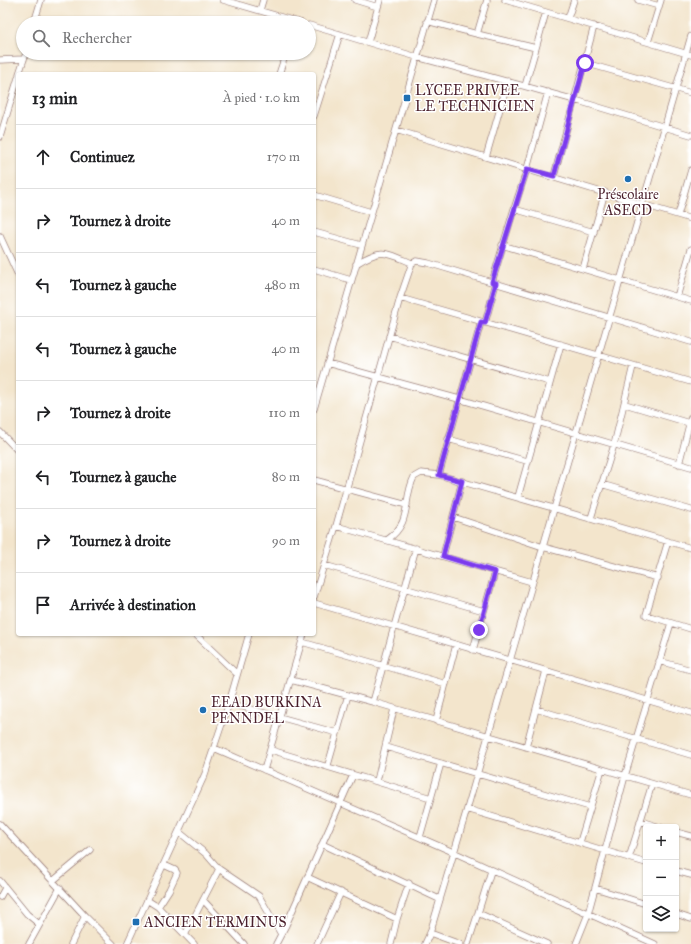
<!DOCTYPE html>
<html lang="fr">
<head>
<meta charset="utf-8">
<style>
  :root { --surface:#fff; --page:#f6f6f6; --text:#202124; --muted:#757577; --line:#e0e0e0 }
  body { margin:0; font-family:"IM FELL Great Primer",serif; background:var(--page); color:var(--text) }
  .controls { position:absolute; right:12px; bottom:12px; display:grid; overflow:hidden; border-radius:4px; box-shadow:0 1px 3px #0004 }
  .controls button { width:36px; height:36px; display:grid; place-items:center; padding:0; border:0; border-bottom:1px solid var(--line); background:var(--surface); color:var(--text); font:20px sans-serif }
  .stop { position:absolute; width:12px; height:12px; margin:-9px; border:3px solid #7c3aed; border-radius:50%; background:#fff }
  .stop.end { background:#7c3aed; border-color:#fff; box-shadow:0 1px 4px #0008 }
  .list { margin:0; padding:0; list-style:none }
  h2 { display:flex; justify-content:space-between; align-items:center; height:52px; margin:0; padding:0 16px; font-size:17px }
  h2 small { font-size:13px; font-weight:400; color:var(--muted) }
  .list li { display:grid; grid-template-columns:26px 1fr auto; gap:12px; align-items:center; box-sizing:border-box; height:64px; padding:0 16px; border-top:1px solid var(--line) }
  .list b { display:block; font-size:15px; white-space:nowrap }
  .list em { font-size:13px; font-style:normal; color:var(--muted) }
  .icon { flex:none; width:22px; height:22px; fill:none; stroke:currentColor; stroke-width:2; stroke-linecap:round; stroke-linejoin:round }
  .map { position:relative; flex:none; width:691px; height:944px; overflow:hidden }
  .search { position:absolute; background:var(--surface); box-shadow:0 1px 3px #0004; left:16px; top:16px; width:300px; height:44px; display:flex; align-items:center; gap:10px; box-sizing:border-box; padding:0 14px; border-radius:22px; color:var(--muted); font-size:15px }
  .panel { position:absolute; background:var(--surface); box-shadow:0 1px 3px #0004; left:16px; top:72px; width:300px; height:564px; border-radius:4px }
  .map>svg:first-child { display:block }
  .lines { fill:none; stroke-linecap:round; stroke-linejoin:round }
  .minor-casing { stroke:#9e827c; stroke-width:7 }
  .minor { stroke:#fff; stroke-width:5.5 }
  .route { stroke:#7c3aed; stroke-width:5 }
  .poi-dot { fill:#1f6fb2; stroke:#fff; stroke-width:1.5 }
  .labels { text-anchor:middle; stroke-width:3; stroke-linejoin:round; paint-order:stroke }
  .poi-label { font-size:14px; fill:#4a1f2b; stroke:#fff; text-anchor:start }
</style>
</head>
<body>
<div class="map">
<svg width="691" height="944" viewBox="0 0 691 944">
  <rect width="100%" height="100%" fill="#fff"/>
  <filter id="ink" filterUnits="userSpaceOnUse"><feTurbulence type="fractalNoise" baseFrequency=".025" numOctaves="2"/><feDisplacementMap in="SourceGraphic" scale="8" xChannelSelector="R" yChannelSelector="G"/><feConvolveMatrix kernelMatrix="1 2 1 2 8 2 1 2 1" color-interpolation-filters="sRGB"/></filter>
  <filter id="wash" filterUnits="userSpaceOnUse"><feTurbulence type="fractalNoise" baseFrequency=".012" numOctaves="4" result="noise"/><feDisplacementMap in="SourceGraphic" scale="16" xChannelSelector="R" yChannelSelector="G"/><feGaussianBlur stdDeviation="0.9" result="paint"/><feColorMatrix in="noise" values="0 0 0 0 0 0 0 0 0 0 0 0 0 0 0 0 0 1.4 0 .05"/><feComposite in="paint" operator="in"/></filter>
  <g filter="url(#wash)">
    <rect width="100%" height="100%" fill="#f3e5cc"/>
  </g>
  <g filter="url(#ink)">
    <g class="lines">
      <!-- minor casing -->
      <g class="minor-casing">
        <path id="minor" d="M223 0 302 23
          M355 0 378 7
          M505 0 691 55
          M638 0 659 6
          M260 10 263 0
          M568 18 574 0
          M427 21 477 34 487 0
          M34 23 41 0
          M309 25 417 57 575 100 691 135
          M477 34 536 48 546 12
          M368 42 380 0
          M648 42 661 0
          M0 60 24 59
          M585 63 691 93
          M19 74 26 53
          M279 74 286 53
          M525 86 536 48
          M548 92 527 169 514 209 594 232
          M314 116 340 34
          M396 130 691 219
          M0 137 18 78
          M486 157 508 81
          M554 176 594 26
          M314 195 371 212
          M678 215 691 170
          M314 232 361 245
          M0 236 18 275
          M502 245 691 301
          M356 264C382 248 385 252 412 263L417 261 428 263 691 342
          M314 269 351 280
          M583 269 605 192
          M492 282 514 209
          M677 297 691 249
          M400 298 691 382
          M485 323 496 283
          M389 336 550 382
          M327 363 459 399 691 467
          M625 404 689 423
          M314 409 434 0
          M0 432 18 451
          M448 439 527 461
          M679 464 691 417
          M439 475 691 548
          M314 480 407 505
          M601 484 691 510
          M518 497 561 344
          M453 517 543 547 658 578
          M591 518 614 445 633 366
          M336 526 532 582
          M387 540C413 522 402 501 414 477L421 473 439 475 481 322
          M668 541 646 615 691 629
          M443 556 462 481
          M324 565 484 611
          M314 597 336 526 400 298 412 263
          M314 603 691 713
          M195 634 237 674
          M302 642 446 684
          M473 650 495 572
          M659 661 691 670
          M291 680 373 702 691 795
          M373 702 416 548
          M229 703 337 733
          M536 709 691 755
          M436 721 456 645
          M386 747 590 807
          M526 747 546 671
          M214 748 453 852 655 944
          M271 750 431 798
          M328 765 348 695
          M264 770 304 634
          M377 781 394 709
          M467 809 646 863
          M640 821 660 827
          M0 824 85 916 113 944
          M179 832 206 854 219 869 259 896 281 934
          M676 832 691 836
          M420 837 441 763
          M580 842 602 769
          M322 844 439 899
          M629 858 652 784
          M676 871 691 875
          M307 877 397 919 409 883
          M54 880 90 850
          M0 881 27 914 39 924
          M595 888 646 904
          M0 897 5 888
          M147 900 158 907 194 944
          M203 900 244 944
          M158 907 169 890 177 873 175 870 164 865
          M478 913 491 871
          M676 914 691 919
          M430 933 460 944
          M185 935 219 869
          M29 944 60 888
          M71 944 85 916
          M127 944 205 774 229 703 249 634
          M276 944 286 925 353 775
          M317 944 341 892
          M391 944 397 919
          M425 944 430 933 467 809 691 36
          M468 944 478 913 547 944
          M576 944 588 914 625 776 671 623"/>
      </g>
      <!-- minor -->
      <use href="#minor" class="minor"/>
    </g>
  </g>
  <g class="lines" filter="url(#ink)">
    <!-- route -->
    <path class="route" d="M479 630 495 572 443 556 462 481 439 475 481 322 485 323 496 283 492 282 527 169 554 176 585 63"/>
  </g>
  <!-- markers -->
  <g class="poi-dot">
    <rect x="403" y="94" width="8" height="8" rx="2"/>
    <circle cx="628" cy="179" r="4"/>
    <circle cx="203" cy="710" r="4"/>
    <rect x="132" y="918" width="8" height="8" rx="2"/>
  </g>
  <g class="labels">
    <!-- poi labels -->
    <g class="poi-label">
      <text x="415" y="95">LYCEE PRIVEE<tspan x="415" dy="16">LE TECHNICIEN</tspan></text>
      <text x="628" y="199" text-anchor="middle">Préscolaire<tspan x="628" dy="16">ASECD</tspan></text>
      <text x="211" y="707">EEAD BURKINA<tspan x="211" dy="16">PENNDEL</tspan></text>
      <text x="144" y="927">ANCIEN TERMINUS</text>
    </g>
  </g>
</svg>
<div class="controls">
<button>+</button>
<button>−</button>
<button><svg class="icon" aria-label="layers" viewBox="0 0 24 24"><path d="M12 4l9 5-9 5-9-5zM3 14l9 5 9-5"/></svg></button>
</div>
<div class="stop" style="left:585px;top:63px"></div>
<div class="stop end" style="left:479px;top:630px"></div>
<div class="search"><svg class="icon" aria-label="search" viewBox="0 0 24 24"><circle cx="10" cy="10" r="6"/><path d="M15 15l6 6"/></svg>Rechercher</div>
<section class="panel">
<h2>13 min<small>À pied · 1.0 km</small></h2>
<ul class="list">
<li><svg class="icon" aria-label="ahead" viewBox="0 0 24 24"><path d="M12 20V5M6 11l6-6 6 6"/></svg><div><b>Continuez</b></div><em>170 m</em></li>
<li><svg class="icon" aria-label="right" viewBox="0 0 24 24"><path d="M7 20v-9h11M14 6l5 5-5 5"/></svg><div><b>Tournez à droite</b></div><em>40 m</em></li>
<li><svg class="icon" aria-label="left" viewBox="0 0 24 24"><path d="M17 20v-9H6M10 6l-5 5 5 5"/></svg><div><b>Tournez à gauche</b></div><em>480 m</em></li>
<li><svg class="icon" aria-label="left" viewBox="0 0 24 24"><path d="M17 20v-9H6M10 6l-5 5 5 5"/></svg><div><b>Tournez à gauche</b></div><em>40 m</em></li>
<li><svg class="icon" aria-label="right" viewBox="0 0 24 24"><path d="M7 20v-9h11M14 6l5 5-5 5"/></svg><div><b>Tournez à droite</b></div><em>110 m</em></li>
<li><svg class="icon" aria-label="left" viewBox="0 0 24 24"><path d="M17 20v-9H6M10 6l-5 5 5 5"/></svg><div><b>Tournez à gauche</b></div><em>80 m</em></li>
<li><svg class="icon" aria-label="right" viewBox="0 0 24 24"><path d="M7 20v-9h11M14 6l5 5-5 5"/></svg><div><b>Tournez à droite</b></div><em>90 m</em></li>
<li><svg class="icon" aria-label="arrive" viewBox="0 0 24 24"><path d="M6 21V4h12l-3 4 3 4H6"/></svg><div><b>Arrivée à destination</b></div></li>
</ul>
</section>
</div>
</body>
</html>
